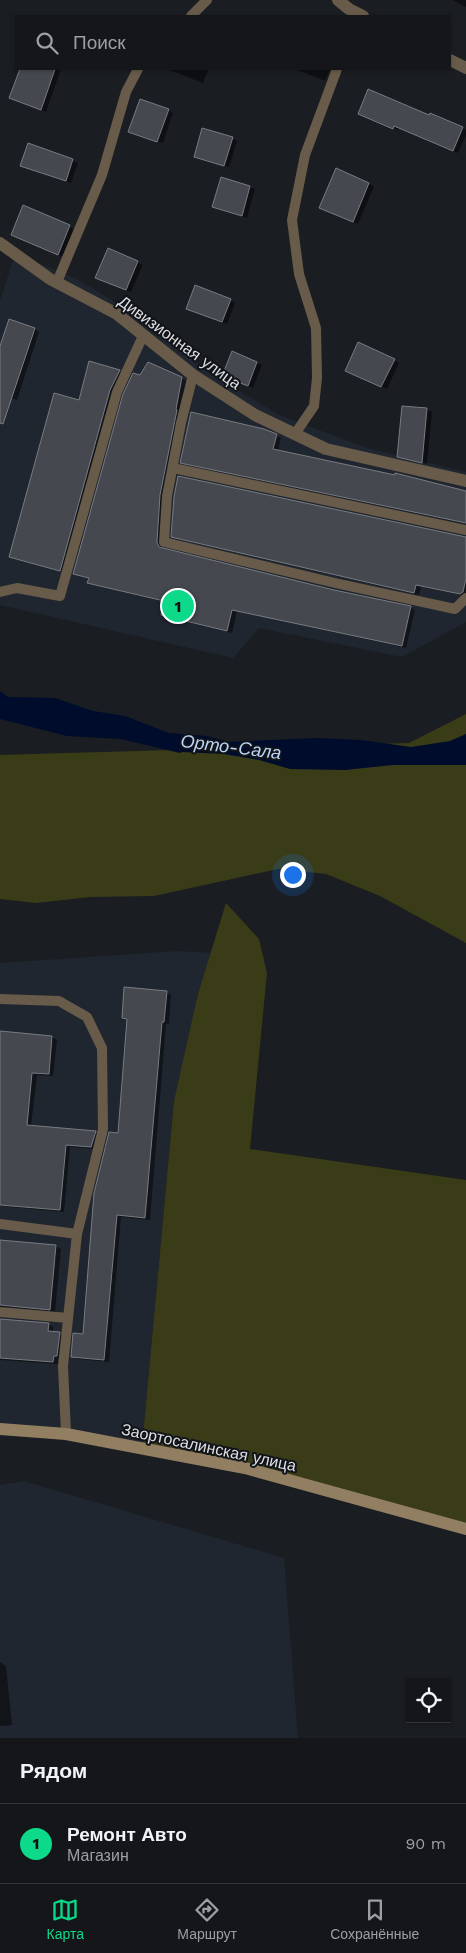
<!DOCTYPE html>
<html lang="ru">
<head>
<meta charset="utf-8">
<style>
  :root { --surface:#14161a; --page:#1d1f23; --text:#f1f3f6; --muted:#9d9fa2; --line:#333539; --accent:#0cd98a }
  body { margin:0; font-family:"Work Sans",sans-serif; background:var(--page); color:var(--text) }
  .controls { position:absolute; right:15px; bottom:15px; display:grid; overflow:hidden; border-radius:0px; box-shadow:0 1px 4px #0004 }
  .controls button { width:45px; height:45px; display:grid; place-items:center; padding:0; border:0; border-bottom:1px solid var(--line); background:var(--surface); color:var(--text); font:25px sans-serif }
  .you { position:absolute; left:292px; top:874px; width:18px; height:18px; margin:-12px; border:4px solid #fff; border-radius:50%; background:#1a73e8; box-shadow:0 0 0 8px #1a73e833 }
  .badge { display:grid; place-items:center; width:32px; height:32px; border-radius:50%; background:var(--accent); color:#111; font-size:16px; font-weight:700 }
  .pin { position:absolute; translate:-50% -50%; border:2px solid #fff; box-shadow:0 1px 5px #0006 }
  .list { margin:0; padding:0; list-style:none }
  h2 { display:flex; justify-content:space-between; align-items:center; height:65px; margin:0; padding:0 20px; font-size:21px }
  h2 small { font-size:16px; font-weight:400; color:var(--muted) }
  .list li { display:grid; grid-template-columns:32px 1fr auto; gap:15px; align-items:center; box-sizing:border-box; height:80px; padding:0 20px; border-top:1px solid var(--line) }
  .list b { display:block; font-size:19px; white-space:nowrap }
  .list p { margin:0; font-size:16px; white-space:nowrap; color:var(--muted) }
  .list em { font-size:16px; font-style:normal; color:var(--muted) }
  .icon { flex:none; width:28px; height:28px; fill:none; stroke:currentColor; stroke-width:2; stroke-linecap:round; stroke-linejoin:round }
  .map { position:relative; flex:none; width:466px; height:1738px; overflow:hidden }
  .search { position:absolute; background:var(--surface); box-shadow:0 1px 4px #0004; left:15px; right:15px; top:15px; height:55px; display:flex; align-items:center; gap:12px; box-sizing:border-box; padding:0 18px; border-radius:0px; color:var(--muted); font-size:19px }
  .sheet { height:145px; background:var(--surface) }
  nav { display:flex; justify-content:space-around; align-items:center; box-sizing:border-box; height:70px; border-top:1px solid var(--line); background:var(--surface); font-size:14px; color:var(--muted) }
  nav a { display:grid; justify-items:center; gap:2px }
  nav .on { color:var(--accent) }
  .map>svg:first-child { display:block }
  .built { fill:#202630 }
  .green { fill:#3a3c17 }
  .water { fill:#000c2c }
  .shadow { fill:#0007 }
  .building { fill:#45494f; stroke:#787c82 }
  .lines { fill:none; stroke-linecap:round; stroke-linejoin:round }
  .lane { stroke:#685b49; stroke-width:10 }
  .street { stroke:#685b49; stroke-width:12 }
  .secondary { stroke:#927f62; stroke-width:12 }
  .labels { text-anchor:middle; stroke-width:4; stroke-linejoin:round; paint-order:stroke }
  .street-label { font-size:16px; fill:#dddfe2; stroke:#111419 }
  .water-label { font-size:18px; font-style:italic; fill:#bbd4fa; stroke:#111419 }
</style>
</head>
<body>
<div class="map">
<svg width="466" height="1738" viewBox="0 0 466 1738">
  <rect width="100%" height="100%" fill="#1a1d22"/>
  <!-- built -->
  <path class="built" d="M15 254 75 278 147 321 184 340 198 366 279 415 367 448 466 472V622L402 657 259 628 233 658 0 605V301Z
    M179 951 211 953 174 1101 142 1447 0 1429V963Z
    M24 1481 284 1558 298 1738H0V1485Z"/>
  <!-- green -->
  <path class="green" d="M466 714V943L380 896 326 874 278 869 154 896 91 897 36 903 0 899V755L409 743Z
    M226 903 259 939 267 973 250 1149 466 1180V1526L142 1447 174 1101 198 994Z"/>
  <!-- water -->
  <path class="water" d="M0 691 8 697 55 698 93 711 125 716 169 733 207 736 228 742 318 738 361 740 411 747 450 741 466 734V765H393L345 770 290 769 259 760 224 754 182 752 180 753 121 739 67 736 0 719Z"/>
  <!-- shadow -->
  <path class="shadow" d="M453 0H466V7Z
    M21 69H61L46 112 11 98Z
    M167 69H209L203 83Z
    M295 69H330L325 81Z
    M168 110 173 113 163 143 135 134Z
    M431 115 466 130V135L458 153 399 128 398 130 364 116 430 117Z
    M232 138 237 141 229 167 200 159Z
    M29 145 78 163 71 183 27 168Z
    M337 170 374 186 358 224 326 210Z
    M222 178 255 189 247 218 213 207Z
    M24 207 74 229 63 257 17 237Z
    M109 250 143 265 131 292 102 280Z
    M230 300 235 303 227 324 193 311Z
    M35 329 39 332 17 400 0 394V350Z
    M232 353 262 365 253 388 228 378Z
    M394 360 399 363 387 389 352 373Z
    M119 371 124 373 65 572 16 559 80 402Z
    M181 378 186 381 162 545 163 549 333 591 411 608 415 610 406 648 237 611 232 633 167 617 162 614 165 602 94 585 89 583 90 579 75 574Z
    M403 407 427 410 432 412 427 464 403 459 398 456Z
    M276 435 281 438 278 451 466 492V524L187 465 182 462Z
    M173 536 466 538V596L421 587 419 595 178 539Z
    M166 992 171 995 169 1024H166L150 1220 121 1217 109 1362 77 1359 72 1357 84 1335 119 1134 128 1021 123 1018Z
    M0 1033 52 1037 57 1040 53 1076 37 1075 31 1126 95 1132 100 1135 96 1149 70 1147 64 1212 0 1206Z
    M0 1241 56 1246 61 1249 55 1312 6 1307 0 1310Z
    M0 1320 49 1324 53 1327V1333L64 1336 62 1358H58V1364L0 1360Z
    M0 1662 6 1666 12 1725 0 1726Z"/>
  <!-- building -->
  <path class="building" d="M20 69H55L41 110 9 98Z
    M368 89 429 115 430 113 463 127 453 151 394 126 393 129 358 114Z
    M140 99 169 109 157 142 128 132Z
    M202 128 233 137 224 166 194 157Z
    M28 143 73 159 66 181 20 166Z
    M336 168 369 183 353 222 319 208Z
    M221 177 250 186 242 216 212 207Z
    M23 205 70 225 58 255 11 235Z
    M108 248 138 261 126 290 95 278Z
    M195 285 231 299 222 322 186 309Z
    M9 319 35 328 3 424 0 423V346Z
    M358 342 395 359 381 387 345 371Z
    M232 351 257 362 248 386 222 376Z
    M89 361 120 370 110 390 60 571 9 557 54 393 79 400Z
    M148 362 182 377 176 409 177 410 160 495 157 542 159 547 334 590 411 606 402 646 232 610 227 631 161 615 164 601 87 583 89 578 73 574 123 394 133 373 140 375Z
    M402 406 427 408 422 463 397 457Z
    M191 412 264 429 277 434 273 449 395 475V473L466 491V523L180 463Z
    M178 476 466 537V578L463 592 460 594 416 585 414 593 171 537 174 497Z
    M124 987 167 991 164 1022H162L145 1218 117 1215 104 1360 71 1357 73 1333 83 1334 94 1193 109 1132 118 1133 127 1019 122 1018Z
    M0 1031 52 1036 49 1074 32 1073 27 1125 96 1131 91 1147 66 1145 60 1210 0 1205Z
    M0 1240 56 1245 50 1310 0 1305Z
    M0 1319 49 1323 48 1331 60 1332 57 1356H54L53 1362 0 1358Z"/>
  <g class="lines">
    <!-- lane -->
    <path class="lane" d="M191 16 207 0
      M57 282 102 175 126 92 138 69
      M193 375 181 423 167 496 164 542 335 583 455 609 466 598
      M295 434 314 406 317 378 316 328 299 274 292 220 305 155 337 69
      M173 468 466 530
      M0 592 17 588 60 596 117 392 143 336
      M0 999 59 1001 87 1017 102 1048 103 1129 77 1234 63 1366 66 1434
      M0 1224 77 1234
      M0 1312 68 1318"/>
    <!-- street -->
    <path class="street" d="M338 0 349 9 363 16
      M450 60 466 68
      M0 243 50 279 117 314 193 375 255 415 326 449 466 481"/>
    <!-- secondary -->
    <path class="secondary" d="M0 1429 66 1434 245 1468 466 1529"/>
  </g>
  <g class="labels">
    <!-- street labels -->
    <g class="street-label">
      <text transform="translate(180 342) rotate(36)" y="6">Дивизионная улица</text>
      <text transform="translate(209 1447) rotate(12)" y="6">Заортосалинская улица</text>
    </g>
    <!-- water labels -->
    <g class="water-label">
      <text transform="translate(231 747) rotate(7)" y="6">Орто-Сала</text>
    </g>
  </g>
</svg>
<div class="controls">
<button><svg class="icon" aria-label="locate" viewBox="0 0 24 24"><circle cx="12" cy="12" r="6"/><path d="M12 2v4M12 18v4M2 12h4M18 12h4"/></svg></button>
</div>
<div class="you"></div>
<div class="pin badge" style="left:178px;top:606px">1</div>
<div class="search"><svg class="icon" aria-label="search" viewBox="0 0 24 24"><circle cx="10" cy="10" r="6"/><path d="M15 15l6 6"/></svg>Поиск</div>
</div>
<section class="sheet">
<h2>Рядом<small></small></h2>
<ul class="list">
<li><span class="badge">1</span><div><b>Ремонт Авто</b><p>Магазин</p></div><em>90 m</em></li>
</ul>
</section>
<nav>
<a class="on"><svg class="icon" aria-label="map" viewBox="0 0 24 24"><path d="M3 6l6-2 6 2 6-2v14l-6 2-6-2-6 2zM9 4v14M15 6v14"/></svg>Карта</a>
<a><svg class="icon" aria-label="directions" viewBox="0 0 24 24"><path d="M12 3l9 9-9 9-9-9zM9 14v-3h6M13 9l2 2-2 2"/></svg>Маршрут</a>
<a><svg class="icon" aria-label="saved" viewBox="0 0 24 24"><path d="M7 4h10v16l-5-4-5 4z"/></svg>Сохранённые</a>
</nav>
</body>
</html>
